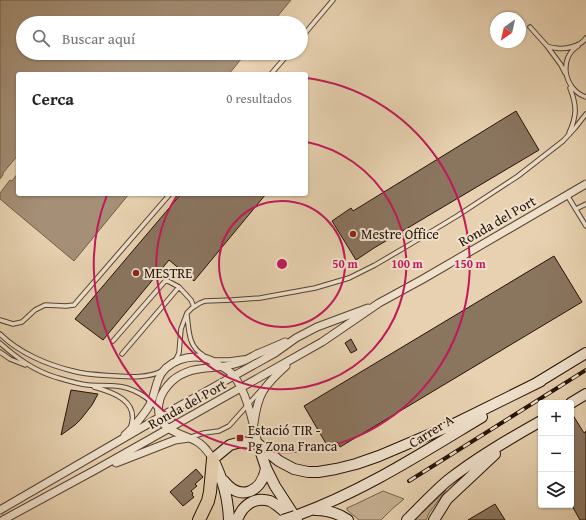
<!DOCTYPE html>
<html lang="es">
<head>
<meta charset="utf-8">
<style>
  :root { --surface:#fff; --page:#f6f6f6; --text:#222; --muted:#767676; --line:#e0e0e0 }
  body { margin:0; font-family:"Gentium Book Plus",serif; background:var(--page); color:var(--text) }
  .controls { position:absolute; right:12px; bottom:12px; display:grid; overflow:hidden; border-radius:4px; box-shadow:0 1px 3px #0004 }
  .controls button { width:36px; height:36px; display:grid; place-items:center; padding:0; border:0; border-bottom:1px solid var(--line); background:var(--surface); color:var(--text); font:20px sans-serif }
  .compass { position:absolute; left:490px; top:12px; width:36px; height:36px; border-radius:50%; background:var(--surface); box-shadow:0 1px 3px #0004; rotate:214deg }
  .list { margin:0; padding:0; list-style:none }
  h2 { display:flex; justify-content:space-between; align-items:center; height:52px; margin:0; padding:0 16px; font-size:17px }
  h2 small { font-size:13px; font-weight:400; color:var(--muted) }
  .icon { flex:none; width:22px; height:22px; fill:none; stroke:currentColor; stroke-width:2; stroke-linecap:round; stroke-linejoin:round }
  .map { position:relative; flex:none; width:586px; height:520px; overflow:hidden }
  .search { position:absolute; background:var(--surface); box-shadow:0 1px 3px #0004; left:16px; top:16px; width:292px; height:44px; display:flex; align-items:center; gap:10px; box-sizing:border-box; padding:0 14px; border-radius:22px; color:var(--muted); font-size:15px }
  .panel { position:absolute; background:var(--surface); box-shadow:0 1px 3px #0004; left:16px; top:72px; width:292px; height:124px; border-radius:4px }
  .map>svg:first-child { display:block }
  .green { fill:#c6b193; stroke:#76624d }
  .water { fill:#a59077; stroke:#725e4a }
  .building { fill:#8a755f; stroke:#251207 }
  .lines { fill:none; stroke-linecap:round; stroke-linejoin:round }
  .service-casing { stroke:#564231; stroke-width:5.5 }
  .minor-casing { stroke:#564231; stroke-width:9 }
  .secondary-casing { stroke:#251207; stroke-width:12 }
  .trunk-casing { stroke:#251207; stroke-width:14 }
  .service { stroke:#efe1cc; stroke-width:3.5 }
  .minor { stroke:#efe1cc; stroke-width:7 }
  .secondary { stroke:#efe1cc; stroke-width:10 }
  .trunk { stroke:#e7d1b0; stroke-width:12 }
  .rail-casing { stroke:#251207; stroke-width:4 }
  .rail { stroke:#efe1cc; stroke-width:2.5; stroke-dasharray:8; stroke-linecap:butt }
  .secondary-bridge-casing { stroke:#251207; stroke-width:12; stroke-linecap:butt }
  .secondary-bridge { stroke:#efe1cc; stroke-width:10 }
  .ring { fill:none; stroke:#c2185b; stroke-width:2 }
  .poi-dot { fill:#8f2418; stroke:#efe1cc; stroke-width:1.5 }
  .labels { text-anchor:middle; stroke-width:4; stroke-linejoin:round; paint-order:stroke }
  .street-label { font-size:14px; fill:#251207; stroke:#efe1cc }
  .poi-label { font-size:14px; fill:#251207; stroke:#efe1cc; text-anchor:start }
  .centre { fill:#c2185b; stroke:#efe1cc; stroke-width:2 }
  .ring-label { font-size:12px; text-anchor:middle; font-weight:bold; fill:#c2185b; stroke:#efe1cc; stroke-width:4; stroke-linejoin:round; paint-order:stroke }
</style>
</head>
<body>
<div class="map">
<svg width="586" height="520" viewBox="0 0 586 520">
  <rect width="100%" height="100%" fill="#e7d1b0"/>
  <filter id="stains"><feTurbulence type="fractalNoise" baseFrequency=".005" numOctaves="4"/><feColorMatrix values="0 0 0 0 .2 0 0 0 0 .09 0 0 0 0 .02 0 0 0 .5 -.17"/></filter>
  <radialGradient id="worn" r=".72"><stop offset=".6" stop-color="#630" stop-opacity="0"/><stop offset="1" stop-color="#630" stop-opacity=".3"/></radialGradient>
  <!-- green -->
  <path class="green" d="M446 490 429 513 426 520H415Z
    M383 491 404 499 391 510 381 520H359L347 510V508L356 504Z"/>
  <!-- water -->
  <path class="water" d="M0 0H291L272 23H23V53H246L229 74H18V155L3 173V175L0 179Z
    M18 173V194H129L74 261 0 199V193L10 180 12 181Z"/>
  <!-- building -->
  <path class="building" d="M516 111 539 150 374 248 356 260 332 221 351 208 353 211Z
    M181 194H266L194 281 169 260 103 340 75 319Z
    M554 256 582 302 340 447 337 442 328 447 304 406Z
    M351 339 357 350 351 353 345 343Z
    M71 390 98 394 92 405 81 419 75 425 61 435Z
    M571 412 584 433 586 431V520H580L571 504Z
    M196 469 203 477 195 484 197 486 191 491 193 493 192 495 194 497 183 506 170 492Z
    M495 504 505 520H468Z"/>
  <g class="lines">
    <!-- service casing -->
    <g class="service-casing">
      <path id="service" d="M530 27 547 46
        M301 38 333 0
        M578 46C558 58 564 90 586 97
        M565 73 561 65 547 46C550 47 553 48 556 48 565 50 581 46 586 38
        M271 74 289 53
        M569 133C577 116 577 106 570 88
        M567 195 586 226
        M576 209 586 204
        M187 315C189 330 188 346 203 355
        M0 320 13 324 22 322 35 310 45 305 66 306 74 305 170 194
        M0 334C19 353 48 365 73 371 87 375 102 375 116 376 131 377 148 378 162 371
        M113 341 166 280 179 287
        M0 343C17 358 33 370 55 377 65 380 77 384 88 385 97 386 107 385 116 386 131 387 150 397 158 410
        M0 352 10 359 25 365
        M122 354 179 287 191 300 194 307
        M214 360H229L244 358
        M175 361 179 353 181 329 187 313 192 308 200 303 205 301 232 300 260 298 315 288 349 278 375 265 409 245 457 216 518 176 563 141 575 128 586 114
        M94 387C113 392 139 401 131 426
        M191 437 204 433 219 431 229 426 261 390"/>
    </g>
    <!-- minor casing -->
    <g class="minor-casing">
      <path id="minor" d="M254 423C258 393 264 386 286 366
        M125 435C132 429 148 410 151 402 156 391 156 377 166 368 174 361 185 357 196 357 205 357 212 360 219 365 224 368 230 371 233 375 247 392 253 423 258 444
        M213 459C208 452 204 445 196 441 187 436 168 432 162 422 158 415 158 406 160 399 162 392 167 386 172 381 193 363 214 371 238 363 245 361 251 357 257 354 267 350 276 346 285 342
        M116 463 175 440 189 438
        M0 510 160 417 275 353 296 338 317 327 368 308
        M3 520 97 469 322 342 379 303 423 279 586 184"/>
    </g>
    <!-- secondary casing -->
    <g class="secondary-casing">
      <path id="secondary" d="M535 384 586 353
        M571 403 586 394
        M258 444 266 468 275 486 297 520
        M224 481C240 502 262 492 266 468
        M315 510C327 510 338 513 348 520
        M295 516C362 492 422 453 482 417
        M229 520C228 497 223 480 213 459L230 445 241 442 258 444 279 461 294 469 308 472H318L336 469 356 464 379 456 452 425 541 381
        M237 520C242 506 254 496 270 501 278 505 284 511 290 517
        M407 520C420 507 433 493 447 481 476 458 509 439 541 421
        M434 520 447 499 495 454"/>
    </g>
    <!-- trunk casing -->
    <g class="trunk-casing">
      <path id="trunk" d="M199 520 208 501 210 492 213 459"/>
    </g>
    <!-- service -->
    <use href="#service" class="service"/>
    <!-- minor -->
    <use href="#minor" class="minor"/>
    <!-- secondary -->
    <use href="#secondary" class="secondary"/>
    <!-- trunk -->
    <use href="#trunk" class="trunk"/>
    <!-- rail casing -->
    <g class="rail-casing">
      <path id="rail" d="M409 481 586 370"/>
    </g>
    <!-- rail -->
    <use href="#rail" class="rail"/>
    <!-- secondary-bridge casing -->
    <g class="secondary-bridge-casing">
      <path id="secondary-bridge" d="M283 520 295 516"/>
    </g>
    <!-- secondary-bridge -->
    <use href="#secondary-bridge" class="secondary-bridge"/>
  </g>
  <!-- distance rings -->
  <g class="ring">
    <circle cx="282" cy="264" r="63"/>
    <path d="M307 142A125 125 0 1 1 178 194"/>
    <path d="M307 78A188 188 0 1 1 107 195"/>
  </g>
  <!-- markers -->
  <g class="poi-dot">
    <circle cx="353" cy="234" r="4"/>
    <circle cx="136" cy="273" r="4"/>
    <rect x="236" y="434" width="8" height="8" rx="2"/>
  </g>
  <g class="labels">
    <!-- street labels -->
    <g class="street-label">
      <text transform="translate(497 221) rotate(-30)" y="5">Ronda del Port</text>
      <text transform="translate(187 404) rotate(-29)" y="5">Ronda del Port</text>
      <text transform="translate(431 431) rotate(-32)" y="5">Carrer A</text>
    </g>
    <!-- poi labels -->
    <g class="poi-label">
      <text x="361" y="239">Mestre Office</text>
      <text x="144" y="278">MESTRE</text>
      <text x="248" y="435">Estació TIR -<tspan x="248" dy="16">Pg Zona Franca</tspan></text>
    </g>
  </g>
  <circle cx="282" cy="264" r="6" class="centre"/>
  <g class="ring-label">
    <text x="345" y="268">50 m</text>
    <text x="407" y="268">100 m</text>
    <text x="470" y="268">150 m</text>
  </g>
  <rect width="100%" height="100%" filter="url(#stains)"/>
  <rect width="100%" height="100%" fill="url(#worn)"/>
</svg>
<div class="controls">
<button>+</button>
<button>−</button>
<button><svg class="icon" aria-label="layers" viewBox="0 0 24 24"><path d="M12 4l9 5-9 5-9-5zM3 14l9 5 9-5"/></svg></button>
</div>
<svg class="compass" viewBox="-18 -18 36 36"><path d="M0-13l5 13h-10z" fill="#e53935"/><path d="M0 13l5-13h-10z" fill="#767676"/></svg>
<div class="search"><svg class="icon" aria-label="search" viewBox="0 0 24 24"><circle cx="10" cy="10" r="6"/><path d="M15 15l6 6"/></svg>Buscar aquí</div>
<section class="panel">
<h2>Cerca<small>0 resultados</small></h2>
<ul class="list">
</ul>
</section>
</div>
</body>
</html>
